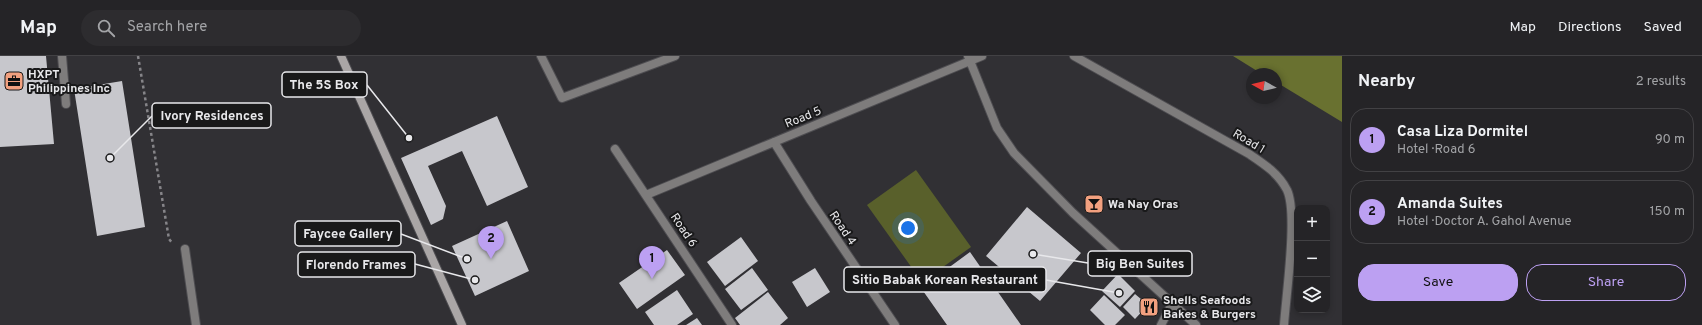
<!DOCTYPE html>
<html lang="en">
<head>
<meta charset="utf-8">
<style>
  :root { --surface:#252427; --page:#2d2c2f; --text:#f1f3f6; --muted:#a3a4a7; --line:#424144; --accent:#bca0f2 }
  body { margin:0; font-family:Overpass,sans-serif; background:var(--page); color:var(--text) }
  .controls { position:absolute; right:12px; bottom:12px; display:grid; overflow:hidden; border-radius:8px; box-shadow:0 2px 6px #0003 }
  .controls button { width:36px; height:36px; display:grid; place-items:center; padding:0; border:0; border-bottom:1px solid var(--line); background:var(--surface); color:var(--text); font:20px sans-serif }
  .compass { position:absolute; left:1246px; top:12px; width:36px; height:36px; border-radius:50%; background:var(--surface); box-shadow:0 2px 6px #0003; rotate:278deg }
  .you { position:absolute; left:908px; top:172px; width:14px; height:14px; margin:-10px; border:3px solid #fff; border-radius:50%; background:#1a73e8; box-shadow:0 0 0 6px #1a73e833 }
  .badge { display:grid; place-items:center; width:26px; height:26px; border-radius:50%; background:var(--accent); color:#111; font-size:13px; font-weight:700 }
  .pin { position:absolute; translate:-50% -33px; filter:drop-shadow(0 1px 2px #0008) }
  .pin::after { content:''; position:absolute; top:21px; width:14px; height:12px; background:inherit; clip-path:polygon(0 0,100% 0,50% 100%) }
  .list { margin:0; padding:0; list-style:none }
  h2 { display:flex; justify-content:space-between; align-items:center; height:52px; margin:0; padding:0 16px; font-size:17px }
  h2 small { font-size:13px; font-weight:400; color:var(--muted) }
  .list li { display:grid; grid-template-columns:26px 1fr auto; gap:12px; align-items:center; box-sizing:border-box; height:64px; margin:0 8px 8px; padding:0 8px; border:1px solid var(--line); border-radius:16px }
  .list b { display:block; font-size:15px; white-space:nowrap }
  .list p { margin:0; font-size:13px; white-space:nowrap; color:var(--muted) }
  .list em { font-size:13px; font-style:normal; color:var(--muted) }
  .actions { display:flex; gap:8px; padding:12px 16px }
  .actions a { flex:1; padding:9px 0; border:1px solid var(--accent); border-radius:16px; text-align:center; font-size:14px; color:var(--accent) }
  .actions .main { background:var(--accent); color:#111 }
  .icon { flex:none; width:22px; height:22px; fill:none; stroke:currentColor; stroke-width:2; stroke-linecap:round; stroke-linejoin:round }
  .map { position:relative; flex:none; width:1342px; height:269px; overflow:hidden }
  header { display:flex; align-items:center; gap:24px; box-sizing:border-box; height:56px; padding:0 20px; background:var(--surface); border-bottom:1px solid var(--line) }
  header strong { font-size:19px }
  nav { display:flex; gap:22px; margin-inline-start:auto; font-size:14px }
  .search { width:280px; height:36px; background:var(--page); display:flex; align-items:center; gap:10px; box-sizing:border-box; padding:0 14px; border-radius:22px; color:var(--muted); font-size:15px }
  main { display:flex }
  aside { flex:1; background:var(--surface) }
  .map>svg:first-child { display:block }
  .green { fill:#59602b }
  .forest { fill:#697130 }
  .building { fill:#c7c7cc }
  .lines { fill:none; stroke-linecap:round; stroke-linejoin:round }
  .lane-casing { stroke:#4e4d51; stroke-width:10 }
  .street-casing { stroke:#4e4d51; stroke-width:10 }
  .secondary-casing { stroke:#4e4d51; stroke-width:10 }
  .path { stroke:#868589; stroke-width:2.5; stroke-dasharray:3 3; stroke-linecap:butt }
  .lane { stroke:#7e7c7c; stroke-width:8 }
  .street { stroke:#7e7c7c; stroke-width:8 }
  .secondary { stroke:#aaa6a6; stroke-width:8 }
  .labels { text-anchor:middle; stroke-width:4; stroke-linejoin:round; paint-order:stroke }
  .poi-label { font-size:12px; font-weight:bold; fill:#e8e8eb; stroke:#19191a; text-anchor:start }
  .street-label { font-size:12px; fill:#e8e8eb; stroke:#19191a }
  .leader { fill:none; stroke:#e8e8eb; stroke-width:1.5 }
  .callout-dot { fill:#e8e8eb; stroke:#19191a; stroke-width:1.5 }
  .callout { fill:#19191a; stroke:#e8e8eb; stroke-width:1.5 }
  .callout-label { font-size:13px; text-anchor:middle; font-weight:bold; fill:#e8e8eb }
</style>
</head>
<body>
<header>
<strong>Map</strong>
<div class="search"><svg class="icon" aria-label="search" viewBox="0 0 24 24"><circle cx="10" cy="10" r="6"/><path d="M15 15l6 6"/></svg>Search here</div>
<nav><a>Map</a><a>Directions</a><a>Saved</a></nav>
</header>
<main>
<div class="map">
<svg width="1342" height="269" viewBox="0 0 1342 269">
  <rect width="100%" height="100%" fill="#313034"/>
  <!-- green -->
  <path class="green" d="M916 114 971 191 922 226 867 149Z"/>
  <!-- forest -->
  <path class="forest" d="M1233 0H1342V66L1276 26V18H1262Z"/>
  <!-- building -->
  <path class="building" d="M0 0H46L54 88 0 91Z
    M122 25 145 171 97 180 74 33Z
    M497 60 528 131 487 150 462 95 428 110 446 150 443 163 431 169 401 102Z
    M1027 151 1081 197 1040 245 986 200Z
    M507 165 529 215 475 240 452 190Z
    M741 181 758 205 725 230 707 206Z
    M667 194 685 219 637 253 619 227Z
    M970 196 1021 269H947L921 232Z
    M752 212 768 234 741 254 725 233Z
    M815 212 830 236 807 251 792 226Z
    M1118 218 1135 235 1120 251 1102 235Z
    M677 234 693 258 677 269H654L645 256Z
    M768 236 788 262 780 269H740L735 262Z
    M1135 238 1148 249 1135 263 1123 251Z
    M1104 239 1125 259 1115 269H1105L1090 254Z
    M697 262 702 269H686Z"/>
  <g class="lines">
    <!-- lane casing -->
    <g class="lane-casing">
      <path id="lane" d="M62 0 66 48"/>
    </g>
    <!-- street casing -->
    <g class="street-casing">
      <path id="street" d="M541 0 562 42 675 0
        M968 0 997 72 1014 97 1073 157 1196 269
        M1074 0 1249 98C1264 108 1278 117 1287 134 1298 157 1286 240 1284 269
        M774 86 811 145 895 269
        M615 93 732 269
        M646 139 982 0
        M185 193 196 269
        M1161 269 1172 248"/>
    </g>
    <!-- secondary casing -->
    <g class="secondary-casing">
      <path id="secondary" d="M341 0 462 269"/>
    </g>
    <!-- path -->
    <path class="path" d="M138 0 169 183 173 188"/>
    <!-- lane -->
    <use href="#lane" class="lane"/>
    <!-- street -->
    <use href="#street" class="street"/>
    <!-- secondary -->
    <use href="#secondary" class="secondary"/>
  </g>
  <!-- icons -->
  <defs>
    <g id="office-square" transform="scale(1)"><rect x="-9" y="-9" width="18" height="18" rx="4" fill="#f2a07f" stroke="#19191a"/><path d="M-6-3h4V-5.5h4V-3h4V5H-6ZM-1-4.5V-3h2v-1.5ZM-6 0V1H6V0Z" fill="#111"/></g>
    <g id="bar-square" transform="scale(1)"><rect x="-9" y="-9" width="18" height="18" rx="4" fill="#f2a07f" stroke="#19191a"/><path d="M-6-5H6L.8 .8V4.5H3.5V6h-7V4.5H-.8V.8Z" fill="#111"/></g>
    <g id="restaurant-square" transform="scale(1)"><rect x="-9" y="-9" width="18" height="18" rx="4" fill="#f2a07f" stroke="#19191a"/><path d="M-5-6h1v4h1v-4h1v4h1v-4h1v5L-1.5 .5V6h-2V.5L-5-1ZM5-6V6H3V1.5H1.5Q1.5-4 5-6Z" fill="#111"/></g>
  </defs>
  <g fill-rule="evenodd">
    <use href="#office-square" x="14" y="25"/>
    <use href="#bar-square" x="1094" y="148"/>
    <use href="#restaurant-square" x="1149" y="251"/>
  </g>
  <g class="labels">
    <!-- poi labels -->
    <g class="poi-label">
      <text x="28" y="22">HXPT<tspan x="28" dy="14">Philippines Inc</tspan></text>
      <text x="1108" y="152">Wa Nay Oras</text>
      <text x="1163" y="248">Shells Seafoods<tspan x="1163" dy="14">Bakes &amp; Burgers</tspan></text>
    </g>
    <!-- street labels -->
    <g class="street-label">
      <text transform="translate(803 61) rotate(-22)" y="4">Road 5</text>
      <text transform="translate(1249 85) rotate(31)" y="4">Road 1</text>
      <text transform="translate(843 172) rotate(56)" y="4">Road 4</text>
      <text transform="translate(684 174) rotate(56)" y="4">Road 6</text>
    </g>
  </g>
  <!-- callouts -->
  <path class="leader" d="M409 82L367 29M110 102L152 60M467 203L401 178M1033 198L1088 207M475 224L415 208M1119 237L1046 224"/>
  <g class="callout-dot">
    <circle cx="409" cy="82" r="4"/>
    <circle cx="110" cy="102" r="4"/>
    <circle cx="467" cy="203" r="4"/>
    <circle cx="1033" cy="198" r="4"/>
    <circle cx="475" cy="224" r="4"/>
    <circle cx="1119" cy="237" r="4"/>
  </g>
  <g class="callout">
    <rect x="282" y="16" width="85" height="25" rx="4"/>
    <rect x="152" y="47" width="119" height="25" rx="4"/>
    <rect x="295" y="165" width="106" height="25" rx="4"/>
    <rect x="1088" y="195" width="104" height="25" rx="4"/>
    <rect x="298" y="196" width="117" height="25" rx="4"/>
    <rect x="844" y="211" width="202" height="25" rx="4"/>
  </g>
  <g class="callout-label">
    <text x="324" y="33">The 5S Box</text>
    <text x="212" y="64">Ivory Residences</text>
    <text x="348" y="182">Faycee Gallery</text>
    <text x="1140" y="212">Big Ben Suites</text>
    <text x="356" y="213">Florendo Frames</text>
    <text x="945" y="228">Sitio Babak Korean Restaurant</text>
  </g>
</svg>
<div class="controls">
<button>+</button>
<button>−</button>
<button><svg class="icon" aria-label="layers" viewBox="0 0 24 24"><path d="M12 4l9 5-9 5-9-5zM3 14l9 5 9-5"/></svg></button>
</div>
<svg class="compass" viewBox="-18 -18 36 36"><path d="M0-13l5 13h-10z" fill="#e53935"/><path d="M0 13l5-13h-10z" fill="#a3a4a7"/></svg>
<div class="you"></div>
<div class="pin badge" style="left:652px;top:223px">1</div>
<div class="pin badge" style="left:491px;top:203px">2</div>
</div>
<aside>
<h2>Nearby<small>2 results</small></h2>
<ul class="list">
<li><span class="badge">1</span><div><b>Casa Liza Dormitel</b><p>Hotel · Road 6</p></div><em>90 m</em></li>
<li><span class="badge">2</span><div><b>Amanda Suites</b><p>Hotel · Doctor A. Gahol Avenue</p></div><em>150 m</em></li>
</ul>
<div class="actions"><a class="main">Save</a><a>Share</a></div>
</aside>
</main>
</body>
</html>
